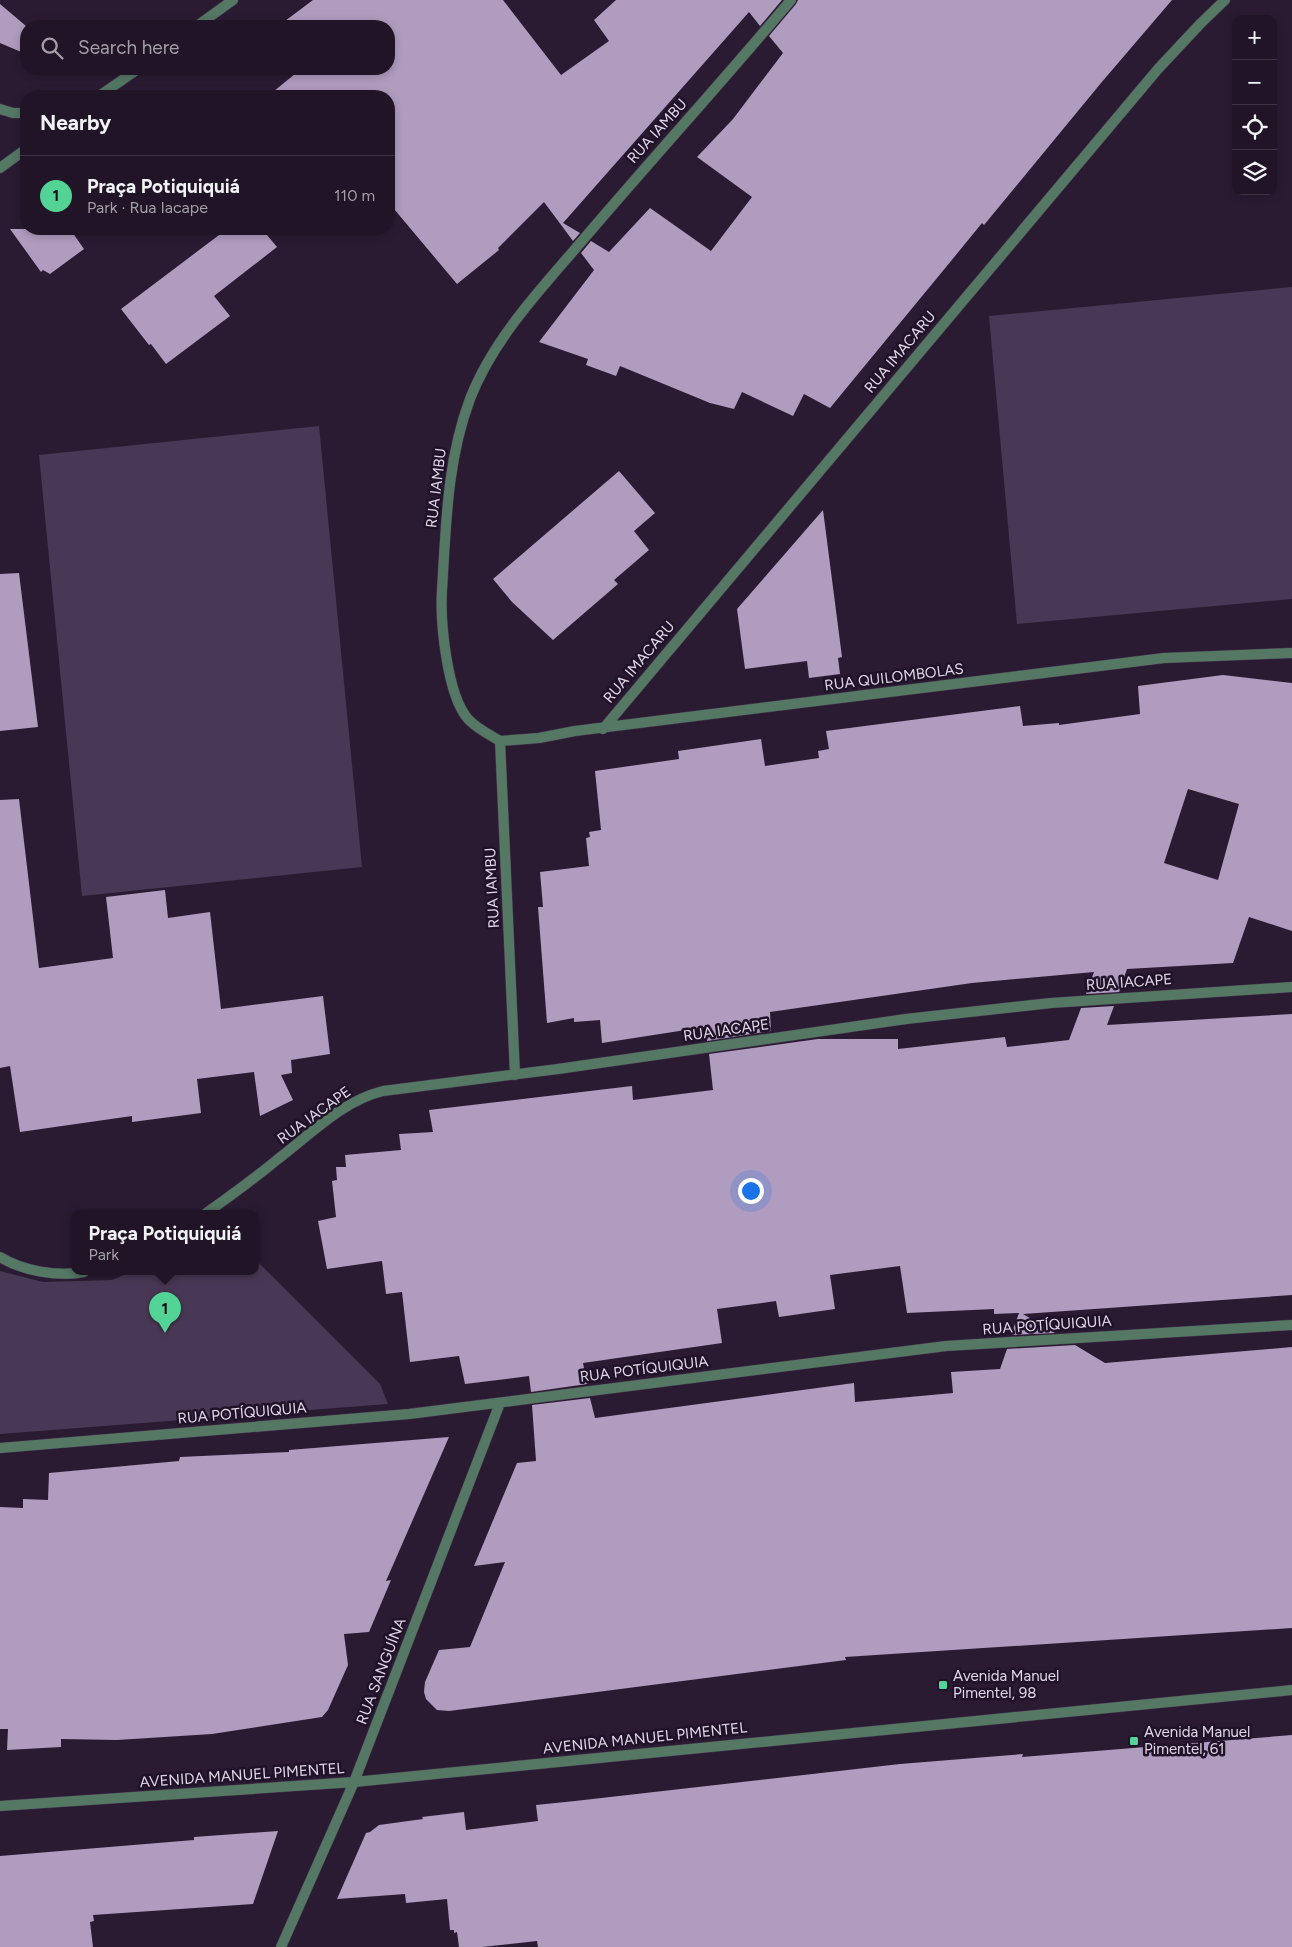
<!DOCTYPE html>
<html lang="en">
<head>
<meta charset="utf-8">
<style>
  :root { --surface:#201426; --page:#281d2e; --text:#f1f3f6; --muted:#a29ea7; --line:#3d3343; --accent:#53d396 }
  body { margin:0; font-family:Figtree,sans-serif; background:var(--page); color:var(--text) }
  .controls { position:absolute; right:15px; top:15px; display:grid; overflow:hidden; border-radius:10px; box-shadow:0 2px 8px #0003 }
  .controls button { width:45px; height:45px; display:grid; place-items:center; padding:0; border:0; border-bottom:1px solid var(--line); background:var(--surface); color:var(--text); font:25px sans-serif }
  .you { position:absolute; left:750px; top:1190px; width:18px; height:18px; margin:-12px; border:4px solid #fff; border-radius:50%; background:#1a73e8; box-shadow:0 0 0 8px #1a73e833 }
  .badge { display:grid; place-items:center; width:32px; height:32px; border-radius:50%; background:var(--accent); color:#111; font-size:16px; font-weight:700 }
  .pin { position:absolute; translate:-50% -41px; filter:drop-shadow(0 1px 2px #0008) }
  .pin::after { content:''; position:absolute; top:26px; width:18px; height:15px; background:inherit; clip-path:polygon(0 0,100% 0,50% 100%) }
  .popup { position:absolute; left:71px; top:1210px; width:188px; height:65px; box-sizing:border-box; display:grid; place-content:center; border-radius:10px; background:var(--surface); filter:drop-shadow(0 1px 4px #0005); font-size:16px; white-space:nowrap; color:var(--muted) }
  .popup b { font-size:19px; color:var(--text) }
  .popup::after { content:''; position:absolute; left:50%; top:100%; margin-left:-10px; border:10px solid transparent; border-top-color:var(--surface) }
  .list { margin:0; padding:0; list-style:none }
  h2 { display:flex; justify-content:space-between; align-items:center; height:65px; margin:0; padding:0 20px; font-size:21px }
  h2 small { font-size:16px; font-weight:400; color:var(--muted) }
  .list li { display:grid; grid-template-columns:32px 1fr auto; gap:15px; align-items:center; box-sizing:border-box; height:80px; padding:0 20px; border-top:1px solid var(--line) }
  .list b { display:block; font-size:19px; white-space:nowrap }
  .list p { margin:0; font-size:16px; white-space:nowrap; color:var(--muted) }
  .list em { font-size:16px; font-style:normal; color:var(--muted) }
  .icon { flex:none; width:28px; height:28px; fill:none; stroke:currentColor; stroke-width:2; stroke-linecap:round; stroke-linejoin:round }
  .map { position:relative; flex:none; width:1292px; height:1947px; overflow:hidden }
  .search { position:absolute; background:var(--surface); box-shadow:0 2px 8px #0003; left:20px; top:20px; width:375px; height:55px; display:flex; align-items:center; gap:12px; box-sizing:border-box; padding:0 18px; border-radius:20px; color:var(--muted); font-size:19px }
  .panel { position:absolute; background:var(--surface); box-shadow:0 2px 8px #0003; left:20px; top:90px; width:375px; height:145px; border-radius:20px }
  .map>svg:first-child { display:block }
  .green { fill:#493855 }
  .building { fill:#b09cbf; fill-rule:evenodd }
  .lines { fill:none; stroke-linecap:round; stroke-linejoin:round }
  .street-casing { stroke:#44354c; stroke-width:11 }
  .street { stroke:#547864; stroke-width:10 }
  .poi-dot { fill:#53d396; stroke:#201229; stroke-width:2 }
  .labels { text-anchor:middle; stroke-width:5; stroke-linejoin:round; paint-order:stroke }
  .street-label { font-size:15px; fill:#e1d7e8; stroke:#201229 }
  .poi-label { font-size:15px; fill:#e1d7e8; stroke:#201229; text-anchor:start }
</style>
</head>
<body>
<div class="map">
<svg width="1292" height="1947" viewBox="0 0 1292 1947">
  <rect width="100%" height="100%" fill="#2a1b33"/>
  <!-- green -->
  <path class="green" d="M1292 287V599L1017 624 989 316Z
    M319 426 362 867 82 896 39 455Z
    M255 1259 380 1384 388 1404 0 1434V1271L43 1282 112 1280 131 1272H255Z"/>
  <!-- building -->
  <path class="building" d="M313 0H503L561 75 609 41 594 20 616 0H782L760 26 749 12 563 223 580 233 573 241 544 202 498 248 499 250 457 284 389 203V96H268L301 69H389V26H289L285 21Z
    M798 0H1172L1101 83 984 225 982 223 951 261 830 408 804 394 793 416 742 392 734 409 710 403 620 366 616 376 586 365 588 359 539 342 594 270 581 253 591 241 609 252 650 208 711 251 752 197 697 157 733 119 783 53 769 36 796 4Z
    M0 4 26 26V54L0 43Z
    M10 229H70L84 249 50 274 43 270 41 272Z
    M227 229H262L277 247 214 296 230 316 166 364 151 344 149 345 121 309Z
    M619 471 655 513 634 531 649 550 614 580 618 584 553 640 512 602 493 579Z
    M823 510 842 657 838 658 840 674 809 678 807 661 745 669 737 609Z
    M19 573 38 727 0 731V574Z
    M1223 675 1292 683V931L1249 917 1233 963 1127 969 1119 992 1086 994 1094 972 972 983 770 1012 771 1031 707 1041 705 1027 602 1043 600 1020 574 1022V1018L547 1023 538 907H543L540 872 589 866 586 838 590 837 589 832 601 830 595 771 679 759 678 751 761 739 765 766 819 758 818 751 829 749 826 731 1020 706 1023 726 1059 723V725L1140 714 1138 686ZM1188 789 1239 804 1218 880 1164 863Z
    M19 799 39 968 113 958 106 897 165 890 168 918 210 912 221 1009 323 996 330 1054 291 1060 292 1073 281 1075 293 1100 260 1116 254 1072 197 1079 201 1113 132 1122V1116L20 1132 10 1066 0 1068V800Z
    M1114 1006 1107 1025 1292 1014V1295L1023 1314 1055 1333 1011 1335 1019 1313 994 1314V1309L907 1313 900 1266 830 1275 835 1309 779 1317 776 1301 717 1309 722 1343 583 1363 587 1384 531 1392 529 1376 465 1384 459 1356 410 1362 402 1292 386 1294 382 1261 327 1269 318 1221 336 1217 332 1181 337 1180 336 1167H346L345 1155 401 1150 399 1134 433 1132 429 1110 632 1086 633 1100 713 1090 709 1054 818 1039H898V1049L1005 1037 1007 1047 1069 1040 1081 1008Z
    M1075 1345 1105 1363 1292 1347V1628L845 1657 846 1660 449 1711 437 1710 426 1699 424 1692 425 1682 439 1650 470 1647 505 1562 474 1566 517 1463 536 1461 532 1405 590 1398 595 1418 854 1383 855 1402 953 1393 951 1372 1000 1369 1007 1349Z
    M449 1437 386 1581 391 1580 369 1632 344 1634 348 1665 328 1710 322 1717 212 1734 117 1740 61 1739V1747L7 1750 8 1729H0V1507L23 1508V1499L48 1500 49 1473 179 1461 180 1457 289 1452V1450Z
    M1292 1735V1947H538L537 1941 482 1947H459L457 1932 454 1933V1930H450L447 1899 406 1903 405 1894 337 1899 366 1833 370 1832 379 1825 423 1819 422 1817 464 1812 466 1830 538 1821 536 1805 575 1801 900 1764 1023 1754 1022 1757Z
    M278 1831 253 1904 93 1915 94 1921 90 1922 93 1947H0V1856L194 1840V1837Z"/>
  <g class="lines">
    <!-- street casing -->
    <g class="street-casing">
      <path id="street" d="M197 26 233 0
        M99 96 138 69
        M0 109 13 113H26
        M0 168 26 149
        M603 729 1158 69 1201 23 1225 0
        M500 741C490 735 476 728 468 719 447 695 440 622 442 590 446 526 447 460 470 399 493 339 541 289 582 241 651 160 723 81 791 0
        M500 741 539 738 575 731 1164 658 1292 653
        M500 741 515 1075
        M205 1214C230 1196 254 1179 278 1159 311 1134 342 1101 383 1091L558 1069 906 1019 1051 1003 1292 987
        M0 1257C23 1271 57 1277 84 1272
        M0 1448 409 1414 946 1346 1292 1325
        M0 1806 354 1782 1292 1690
        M281 1947 354 1782 500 1403"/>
    </g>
    <!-- street -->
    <use href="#street" class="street"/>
  </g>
  <!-- markers -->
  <g class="poi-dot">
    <rect x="938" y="1680" width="10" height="10" rx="2.5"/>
    <rect x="1129" y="1736" width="10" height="10" rx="2.5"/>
  </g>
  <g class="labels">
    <!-- street labels -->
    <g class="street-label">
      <text transform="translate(657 131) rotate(-48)" y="5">RUA IAMBU</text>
      <text transform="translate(900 352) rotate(-50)" y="5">RUA IMACARU</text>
      <text transform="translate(436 488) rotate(-83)" y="5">RUA IAMBU</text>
      <text transform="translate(639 662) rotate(-50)" y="5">RUA IMACARU</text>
      <text transform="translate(894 677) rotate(-7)" y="5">RUA QUILOMBOLAS</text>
      <text transform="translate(492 888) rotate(-93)" y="5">RUA IAMBU</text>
      <text transform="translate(1129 982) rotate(-4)" y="5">RUA IACAPE</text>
      <text transform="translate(726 1030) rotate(-8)" y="5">RUA IACAPE</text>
      <text transform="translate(314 1115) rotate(-36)" y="5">RUA IACAPE</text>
      <text transform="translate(1047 1325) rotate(-4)" y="5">RUA POTÍQUIQUIA</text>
      <text transform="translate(644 1369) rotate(-7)" y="5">RUA POTÍQUIQUIA</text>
      <text transform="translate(242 1413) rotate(-5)" y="5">RUA POTÍQUIQUIA</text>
      <text transform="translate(381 1671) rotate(-69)" y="5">RUA SANGUÍNA</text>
      <text transform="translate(645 1738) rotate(-6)" y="5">AVENIDA MANUEL PIMENTEL</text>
      <text transform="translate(242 1775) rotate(-4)" y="5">AVENIDA MANUEL PIMENTEL</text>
    </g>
    <!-- poi labels -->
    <g class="poi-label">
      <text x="953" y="1681">Avenida Manuel<tspan x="953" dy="17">Pimentel, 98</tspan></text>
      <text x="1144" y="1737">Avenida Manuel<tspan x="1144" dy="17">Pimentel, 61</tspan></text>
    </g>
  </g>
</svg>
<div class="controls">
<button>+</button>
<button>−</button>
<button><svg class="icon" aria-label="locate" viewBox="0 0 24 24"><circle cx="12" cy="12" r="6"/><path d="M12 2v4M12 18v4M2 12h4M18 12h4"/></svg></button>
<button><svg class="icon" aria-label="layers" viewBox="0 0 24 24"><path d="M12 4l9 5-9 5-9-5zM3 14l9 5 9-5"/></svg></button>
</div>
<div class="you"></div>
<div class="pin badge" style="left:165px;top:1333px">1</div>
<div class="popup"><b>Praça Potiquiquiá</b>Park</div>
<div class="search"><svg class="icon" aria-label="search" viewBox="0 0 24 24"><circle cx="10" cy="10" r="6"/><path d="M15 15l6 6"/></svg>Search here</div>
<section class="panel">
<h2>Nearby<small></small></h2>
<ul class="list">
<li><span class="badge">1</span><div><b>Praça Potiquiquiá</b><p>Park · Rua Iacape</p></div><em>110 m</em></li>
</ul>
</section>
</div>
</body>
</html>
